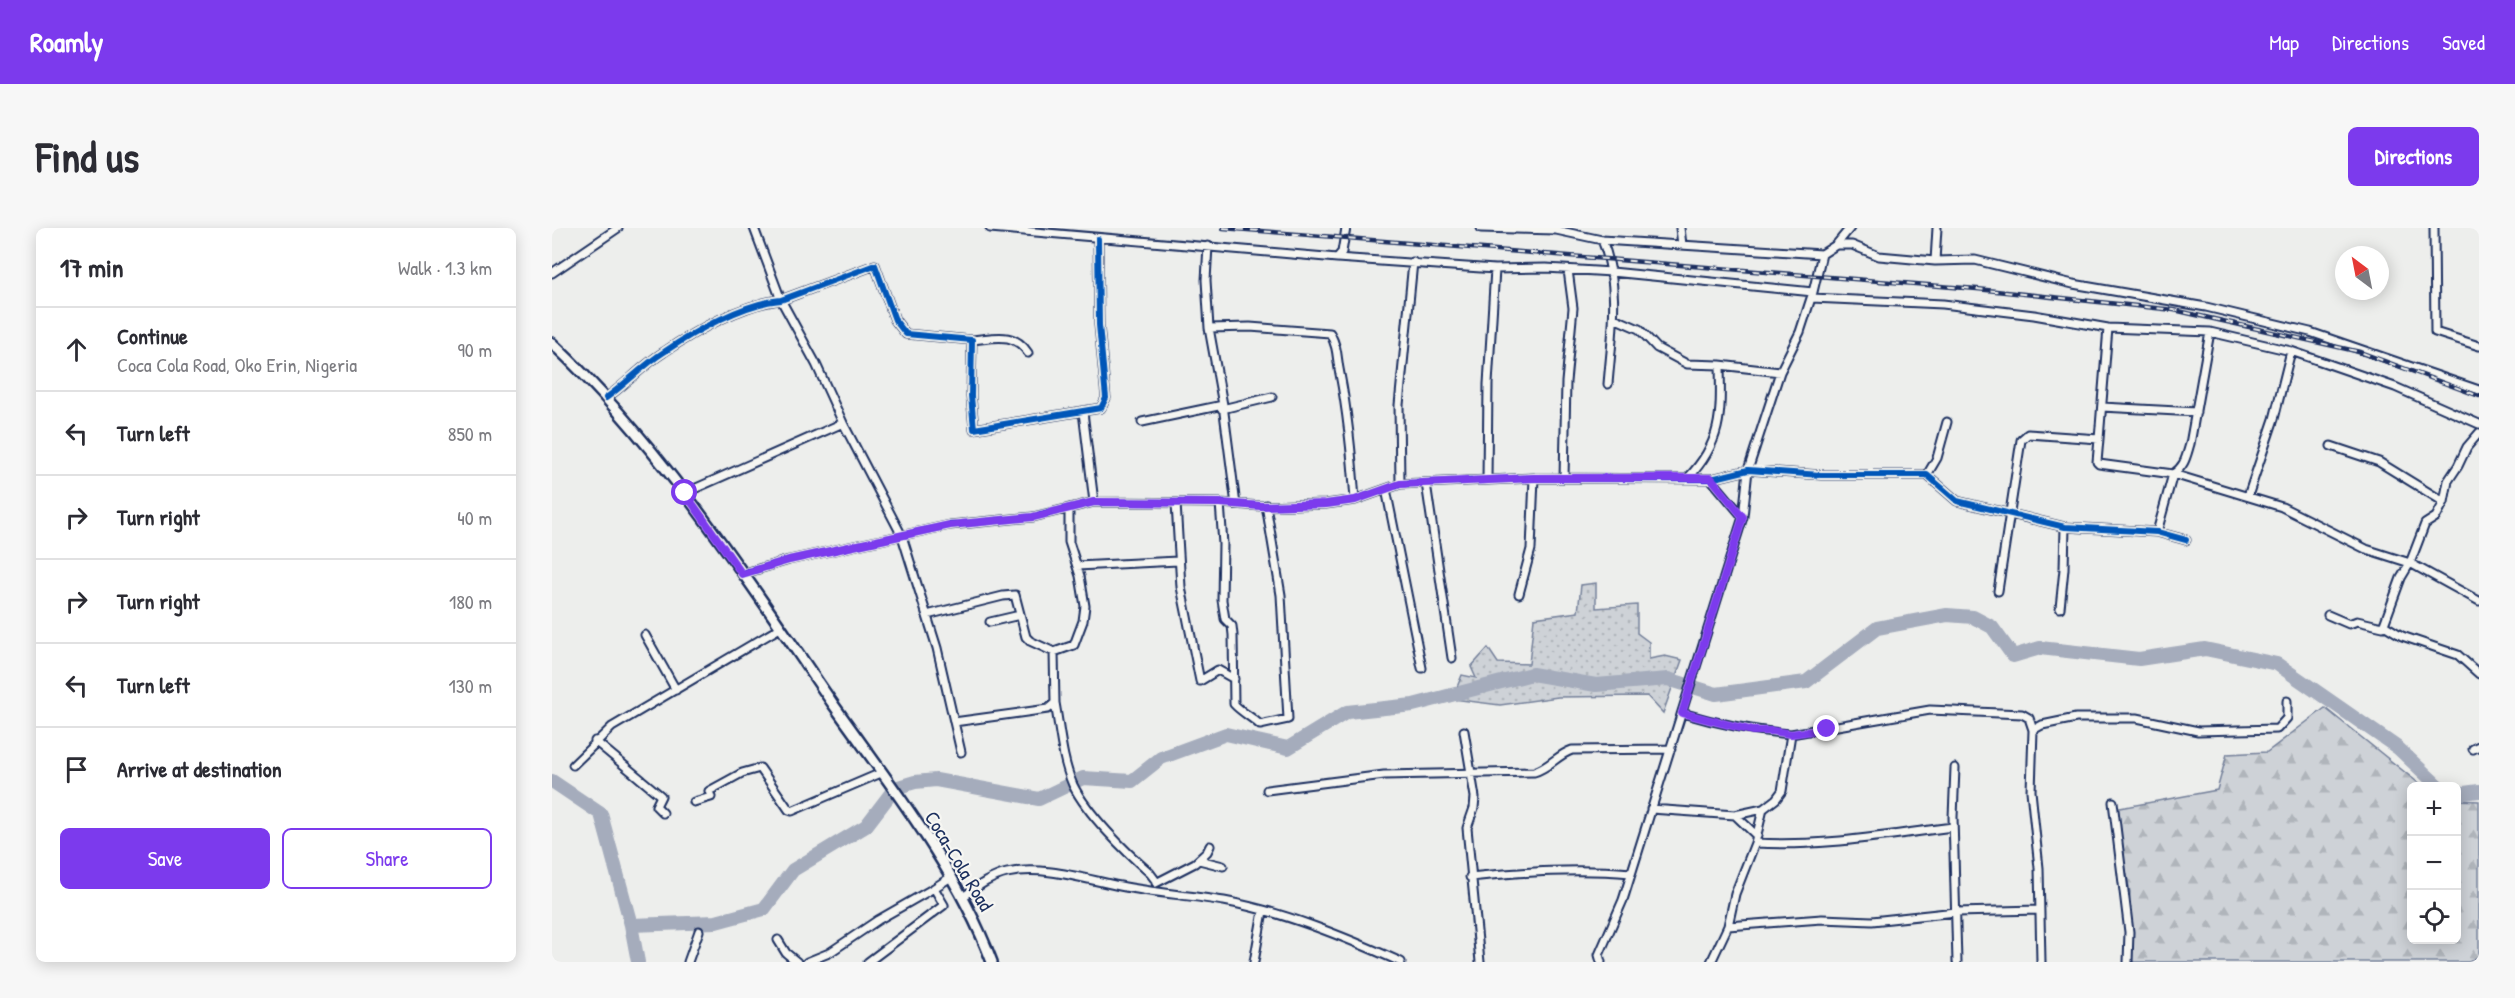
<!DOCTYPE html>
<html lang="en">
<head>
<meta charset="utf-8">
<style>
  :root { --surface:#fff; --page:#f7f7f7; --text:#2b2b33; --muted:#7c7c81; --line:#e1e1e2; --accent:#7c3aed }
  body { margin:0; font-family:"Patrick Hand",sans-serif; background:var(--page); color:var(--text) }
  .controls { position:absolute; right:18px; bottom:18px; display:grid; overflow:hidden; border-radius:9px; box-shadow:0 3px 15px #0003 }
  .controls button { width:54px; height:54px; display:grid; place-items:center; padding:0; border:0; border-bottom:2px solid var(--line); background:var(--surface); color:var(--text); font:30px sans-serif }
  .compass { position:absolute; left:1783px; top:18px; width:54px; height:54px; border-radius:50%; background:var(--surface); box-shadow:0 3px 15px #0003; rotate:328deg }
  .stop { position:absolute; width:18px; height:18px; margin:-14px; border:4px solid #7c3aed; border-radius:50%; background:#fff }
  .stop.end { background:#7c3aed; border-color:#fff; box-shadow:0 2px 6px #0008 }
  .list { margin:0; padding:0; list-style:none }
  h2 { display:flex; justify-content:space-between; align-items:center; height:78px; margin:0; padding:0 24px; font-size:26px }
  h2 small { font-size:20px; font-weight:400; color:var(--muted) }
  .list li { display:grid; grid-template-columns:39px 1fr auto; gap:18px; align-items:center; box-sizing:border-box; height:84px; padding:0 24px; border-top:2px solid var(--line) }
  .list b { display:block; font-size:22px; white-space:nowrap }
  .list p { margin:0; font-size:20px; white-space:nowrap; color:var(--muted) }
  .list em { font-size:20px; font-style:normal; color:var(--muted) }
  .actions { display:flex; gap:12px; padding:18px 24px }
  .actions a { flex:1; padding:14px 0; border:2px solid var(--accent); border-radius:9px; text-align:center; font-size:21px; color:var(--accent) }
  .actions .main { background:var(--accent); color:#fff }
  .icon { flex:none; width:33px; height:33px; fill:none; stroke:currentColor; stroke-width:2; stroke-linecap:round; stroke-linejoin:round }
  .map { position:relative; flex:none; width:1927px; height:734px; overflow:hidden; border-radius:9px }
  header { display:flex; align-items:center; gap:36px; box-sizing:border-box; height:84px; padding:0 30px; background:var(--accent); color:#fff }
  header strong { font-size:28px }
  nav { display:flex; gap:33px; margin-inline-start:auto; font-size:21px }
  .intro { display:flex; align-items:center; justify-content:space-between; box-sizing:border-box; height:144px; padding:0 36px }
  h1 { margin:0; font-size:42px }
  .button { padding:15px 27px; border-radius:9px; background:var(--accent); color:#fff; font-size:21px; font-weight:700 }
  main { display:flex; gap:36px; padding:0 36px }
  aside { flex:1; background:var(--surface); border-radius:9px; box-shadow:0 3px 15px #0003 }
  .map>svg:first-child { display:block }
  .forest { fill:url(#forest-firs); stroke:#74809a; stroke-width:1.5 }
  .park { fill:url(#park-dots); stroke:#74809a; stroke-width:1.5 }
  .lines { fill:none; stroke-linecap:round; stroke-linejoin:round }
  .river { stroke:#a5acbc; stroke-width:14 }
  .minor-casing { stroke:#1b2f5e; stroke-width:11 }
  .tertiary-casing { stroke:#1b2f5e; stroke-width:14 }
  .minor { stroke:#f6f6f2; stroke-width:7 }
  .tertiary { stroke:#f6f6f2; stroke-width:9 }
  .rail-casing { stroke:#1b2f5e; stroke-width:4.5 }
  .rail { stroke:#f6f6f2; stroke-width:2; stroke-dasharray:7; stroke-linecap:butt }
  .cycleway-casing { stroke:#f6f6f2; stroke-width:10 }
  .cycleway { stroke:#0057b8; stroke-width:6 }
  .route { stroke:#7c3aed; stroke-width:8 }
  .labels { text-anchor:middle; stroke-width:4.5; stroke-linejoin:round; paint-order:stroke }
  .street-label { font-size:20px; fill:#1b2f5e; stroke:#f6f6f2 }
</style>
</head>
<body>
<header>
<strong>Roamly</strong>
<nav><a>Map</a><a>Directions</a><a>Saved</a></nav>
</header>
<div class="intro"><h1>Find us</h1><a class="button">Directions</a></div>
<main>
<aside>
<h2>17 min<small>Walk · 1.3 km</small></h2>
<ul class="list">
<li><svg class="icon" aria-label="ahead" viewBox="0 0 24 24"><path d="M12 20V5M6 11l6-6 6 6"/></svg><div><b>Continue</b><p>Coca Cola Road, Oko Erin, Nigeria</p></div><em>90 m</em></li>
<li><svg class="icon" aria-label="left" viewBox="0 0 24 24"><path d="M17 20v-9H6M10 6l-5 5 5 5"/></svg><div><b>Turn left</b></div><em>850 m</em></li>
<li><svg class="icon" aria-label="right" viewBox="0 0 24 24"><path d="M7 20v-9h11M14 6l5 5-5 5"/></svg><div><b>Turn right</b></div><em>40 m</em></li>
<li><svg class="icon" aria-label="right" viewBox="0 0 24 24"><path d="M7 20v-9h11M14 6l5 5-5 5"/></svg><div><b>Turn right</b></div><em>180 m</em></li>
<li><svg class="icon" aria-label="left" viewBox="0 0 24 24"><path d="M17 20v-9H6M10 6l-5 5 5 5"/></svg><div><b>Turn left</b></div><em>130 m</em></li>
<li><svg class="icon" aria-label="arrive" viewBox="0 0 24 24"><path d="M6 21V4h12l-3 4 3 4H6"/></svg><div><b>Arrive at destination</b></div></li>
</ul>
<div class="actions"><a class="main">Save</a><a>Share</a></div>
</aside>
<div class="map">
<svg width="1927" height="734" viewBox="0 0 1927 734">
  <defs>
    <pattern id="forest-firs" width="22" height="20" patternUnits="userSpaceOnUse" patternTransform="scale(1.5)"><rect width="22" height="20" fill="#ced2d7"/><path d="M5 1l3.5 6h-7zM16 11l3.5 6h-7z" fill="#b0b5bb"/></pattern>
    <pattern id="park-dots" width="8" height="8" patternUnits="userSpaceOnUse" patternTransform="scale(1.5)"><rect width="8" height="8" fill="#ced2d7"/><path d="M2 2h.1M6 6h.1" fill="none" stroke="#b0b5bb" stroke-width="1.8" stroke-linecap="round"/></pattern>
  </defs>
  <rect width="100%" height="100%" fill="#edeeec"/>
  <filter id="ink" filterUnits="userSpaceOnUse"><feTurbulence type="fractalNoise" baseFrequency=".0167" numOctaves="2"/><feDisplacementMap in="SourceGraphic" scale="12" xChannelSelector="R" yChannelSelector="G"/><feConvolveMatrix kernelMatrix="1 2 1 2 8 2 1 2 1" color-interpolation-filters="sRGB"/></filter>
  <g filter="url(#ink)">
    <!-- forest -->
    <path class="forest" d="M1773 480 1870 558H1860V712H1904L1905 572 1927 573V728L1917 734H1574L1578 664 1562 581 1665 562 1675 526 1715 524Z"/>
    <!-- park -->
    <path class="park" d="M1044 355V380L1085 377V405L1097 414V431L1113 428 1130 432 1111 485 1095 468 1006 469 948 477 900 471 910 447 924 450 919 439 936 420 946 435 977 436 982 390 1026 384 1029 357Z"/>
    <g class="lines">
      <!-- river -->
      <path class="river" d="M0 553 49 586 79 697 86 734
        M1904 566 1927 563
        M79 697 164 694 212 681 241 642 314 598 343 560 363 554 384 552 487 571 531 550 580 553 609 530 674 506 736 520 795 484 861 477 980 446 1044 457 1116 451 1164 466 1254 454 1325 400 1395 387 1421 389 1440 399 1461 428 1488 420 1587 431 1653 421 1725 436 1846 520 1886 558"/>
      <!-- minor casing -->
      <g class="minor-casing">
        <path id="minor" d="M202 0 229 72 264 136 291 195 350 308 385 420 409 524
          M438 0 785 30 790 24 794 0
          M929 0 1004 2 1050 12 1270 26
          M1128 0 1130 17
          M1882 0 1883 104 1927 118
          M1050 12C1069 58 1060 107 1056 156
          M1284 17H1300L1327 28 1383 33 1423 32 1521 56 1654 79 1758 104 1927 162
          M656 18 654 52 657 100 671 177 684 277
          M785 30 943 41 994 40 1060 44 1261 64
          M1383 33 1385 0
          M0 45 66 0
          M1260 70 1391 76 1482 87 1556 100 1658 104 1739 123
          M1062 90 1087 101 1105 120 1135 136 1168 137 1228 144
          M657 100 698 99 778 105C787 123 784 128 788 146 796 187 800 229 803 272
          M420 112C443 110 462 103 476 125
          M54 170C74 156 91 137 112 124 143 103 192 75 229 72L323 37 343 92 354 106 420 112 419 168 422 201 549 180 554 170 547 97 546 11
          M1550 179 1644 184
          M670 181 720 169
          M531 184 542 274
          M590 194 671 177
          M1547 211 1556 100
          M1779 218 1827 234 1892 274
          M1375 247 1385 230 1395 194
          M1012 250 1014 154 1021 80 1016 42
          M1136 250C1171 213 1169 185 1168 137
          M1159 251 1191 289
          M935 252 936 156 943 41
          M874 255 900 430
          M848 256 847 177 861 34
          M834 261 870 440
          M133 265 291 195
          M1696 268 1722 191 1739 123 1843 159 1927 196
          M624 275 629 359 648 453 666 442 682 451
          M668 275 671 316 670 372 673 391 680 398 681 407 682 476C689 484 700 489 708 497L736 491 729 367 714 277
          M1605 304 1621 246C1633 238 1634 229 1638 216L1658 104
          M525 338 626 333
          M190 346 237 332 398 297 481 289 542 274 668 275 709 278 774 276 803 272 848 256 982 250 1159 251 1196 242 1269 247H1375L1405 273 1513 299 1605 304 1634 312
          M1446 363 1469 212 1476 206 1547 211 1545 234 1547 236 1621 246 1730 279 1814 321 1858 335 1927 373
          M967 366 979 321 982 250
          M1508 380 1512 341 1513 299
          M375 387 451 368 463 367 474 409 478 413 502 424
          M1776 387 1797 396 1805 393 1831 399 1849 350 1858 335 1873 296 1884 289 1892 274 1896 253 1906 238 1915 219 1927 205
          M438 394 468 387
          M1832 397 1850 408 1906 427 1927 446
          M93 407 124 462
          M503 475C508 502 510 532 521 557 535 586 574 624 598 645L604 653
          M1130 485C1167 496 1202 503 1239 506L1378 482 1470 486 1477 490 1481 502 1479 563 1487 640 1489 734
          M402 494 496 481 503 475 502 424 522 417 531 393 533 378 528 348 517 314V280
          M1481 502 1490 497 1524 490H1585L1646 503 1725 501 1735 490V473
          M912 503 923 569 922 580 915 600 928 734
          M43 513 109 568 104 578 111 585
          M1921 521 1927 518
          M21 537 60 499 228 400
          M1403 540 1401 589 1405 734
          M715 562 832 547 982 544C997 540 1005 527 1020 522L1119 521
          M142 574 159 569 157 563 190 545 208 540 237 582 240 583 329 545
          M1561 574 1577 704 1576 734
          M1099 581 1183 587 1205 608
          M1183 587 1211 581
          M1203 615C1271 619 1334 607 1401 599
          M647 632 671 638
          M918 649C972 644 1025 640 1079 645
          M604 655 643 635 655 624 658 618
          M411 669C425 659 438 649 455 645 492 637 532 651 568 658 602 665 637 667 672 673 732 684 793 709 849 734
          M1176 698 1270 691 1320 693 1404 684 1487 682
          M226 712 234 725 245 734
          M136 734 147 703
          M255 734 277 725 326 692 382 660
          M316 734 392 677 382 660 399 649
          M702 734 711 683
          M1049 734 1047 727 1071 672 1191 289 1196 242 1228 144 1248 104 1261 64 1270 26 1284 17 1298 0
          M1159 734 1176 698 1183 666 1203 615 1211 581 1224 571 1230 563 1239 506"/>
      </g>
      <!-- tertiary casing -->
      <g class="tertiary-casing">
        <path id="tertiary" d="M0 115C111 220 195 351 281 476 339 558 404 639 440 734"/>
      </g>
      <!-- minor -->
      <use href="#minor" class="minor"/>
      <!-- tertiary -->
      <use href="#tertiary" class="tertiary"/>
      <!-- rail casing -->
      <g class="rail-casing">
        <path id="rail" d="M671 0 1425 61 1622 82 1808 124 1927 168"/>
      </g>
      <!-- rail -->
      <use href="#rail" class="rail"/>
      <!-- cycleway casing -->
      <g class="cycleway-casing">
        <path id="cycleway" d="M54 170C74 156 91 137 112 124 143 103 192 75 229 72L323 37 343 92 354 106 420 112 419 168 422 201 549 180 554 170 547 97 546 11
          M190 346 237 332 398 297 481 289 542 274 668 275 709 278 774 276 803 272 848 256 982 250 1159 251 1196 242 1269 247H1375L1405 273 1513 299 1605 304 1634 312"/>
      </g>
      <!-- cycleway -->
      <use href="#cycleway" class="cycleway"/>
    </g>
  </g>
  <g class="lines" filter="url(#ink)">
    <!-- route -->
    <path class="route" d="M133 265 190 346 237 332 398 297 481 289 542 274 668 275 709 278 774 276 803 272 848 256 982 250H1159L1191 289 1130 485 1201 503H1221L1239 506 1275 501"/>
  </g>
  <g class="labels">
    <!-- street labels -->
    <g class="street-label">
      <text transform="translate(407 633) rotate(59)" y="7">Coca-Cola Road</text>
    </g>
  </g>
</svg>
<div class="controls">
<button>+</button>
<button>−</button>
<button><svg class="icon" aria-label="locate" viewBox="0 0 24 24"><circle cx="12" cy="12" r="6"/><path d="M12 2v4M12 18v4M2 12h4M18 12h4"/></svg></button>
</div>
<svg class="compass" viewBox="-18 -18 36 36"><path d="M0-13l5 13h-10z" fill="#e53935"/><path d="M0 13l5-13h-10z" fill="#7c7c81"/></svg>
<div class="stop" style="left:133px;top:265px"></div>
<div class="stop end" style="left:1275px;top:501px"></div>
</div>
</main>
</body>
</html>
